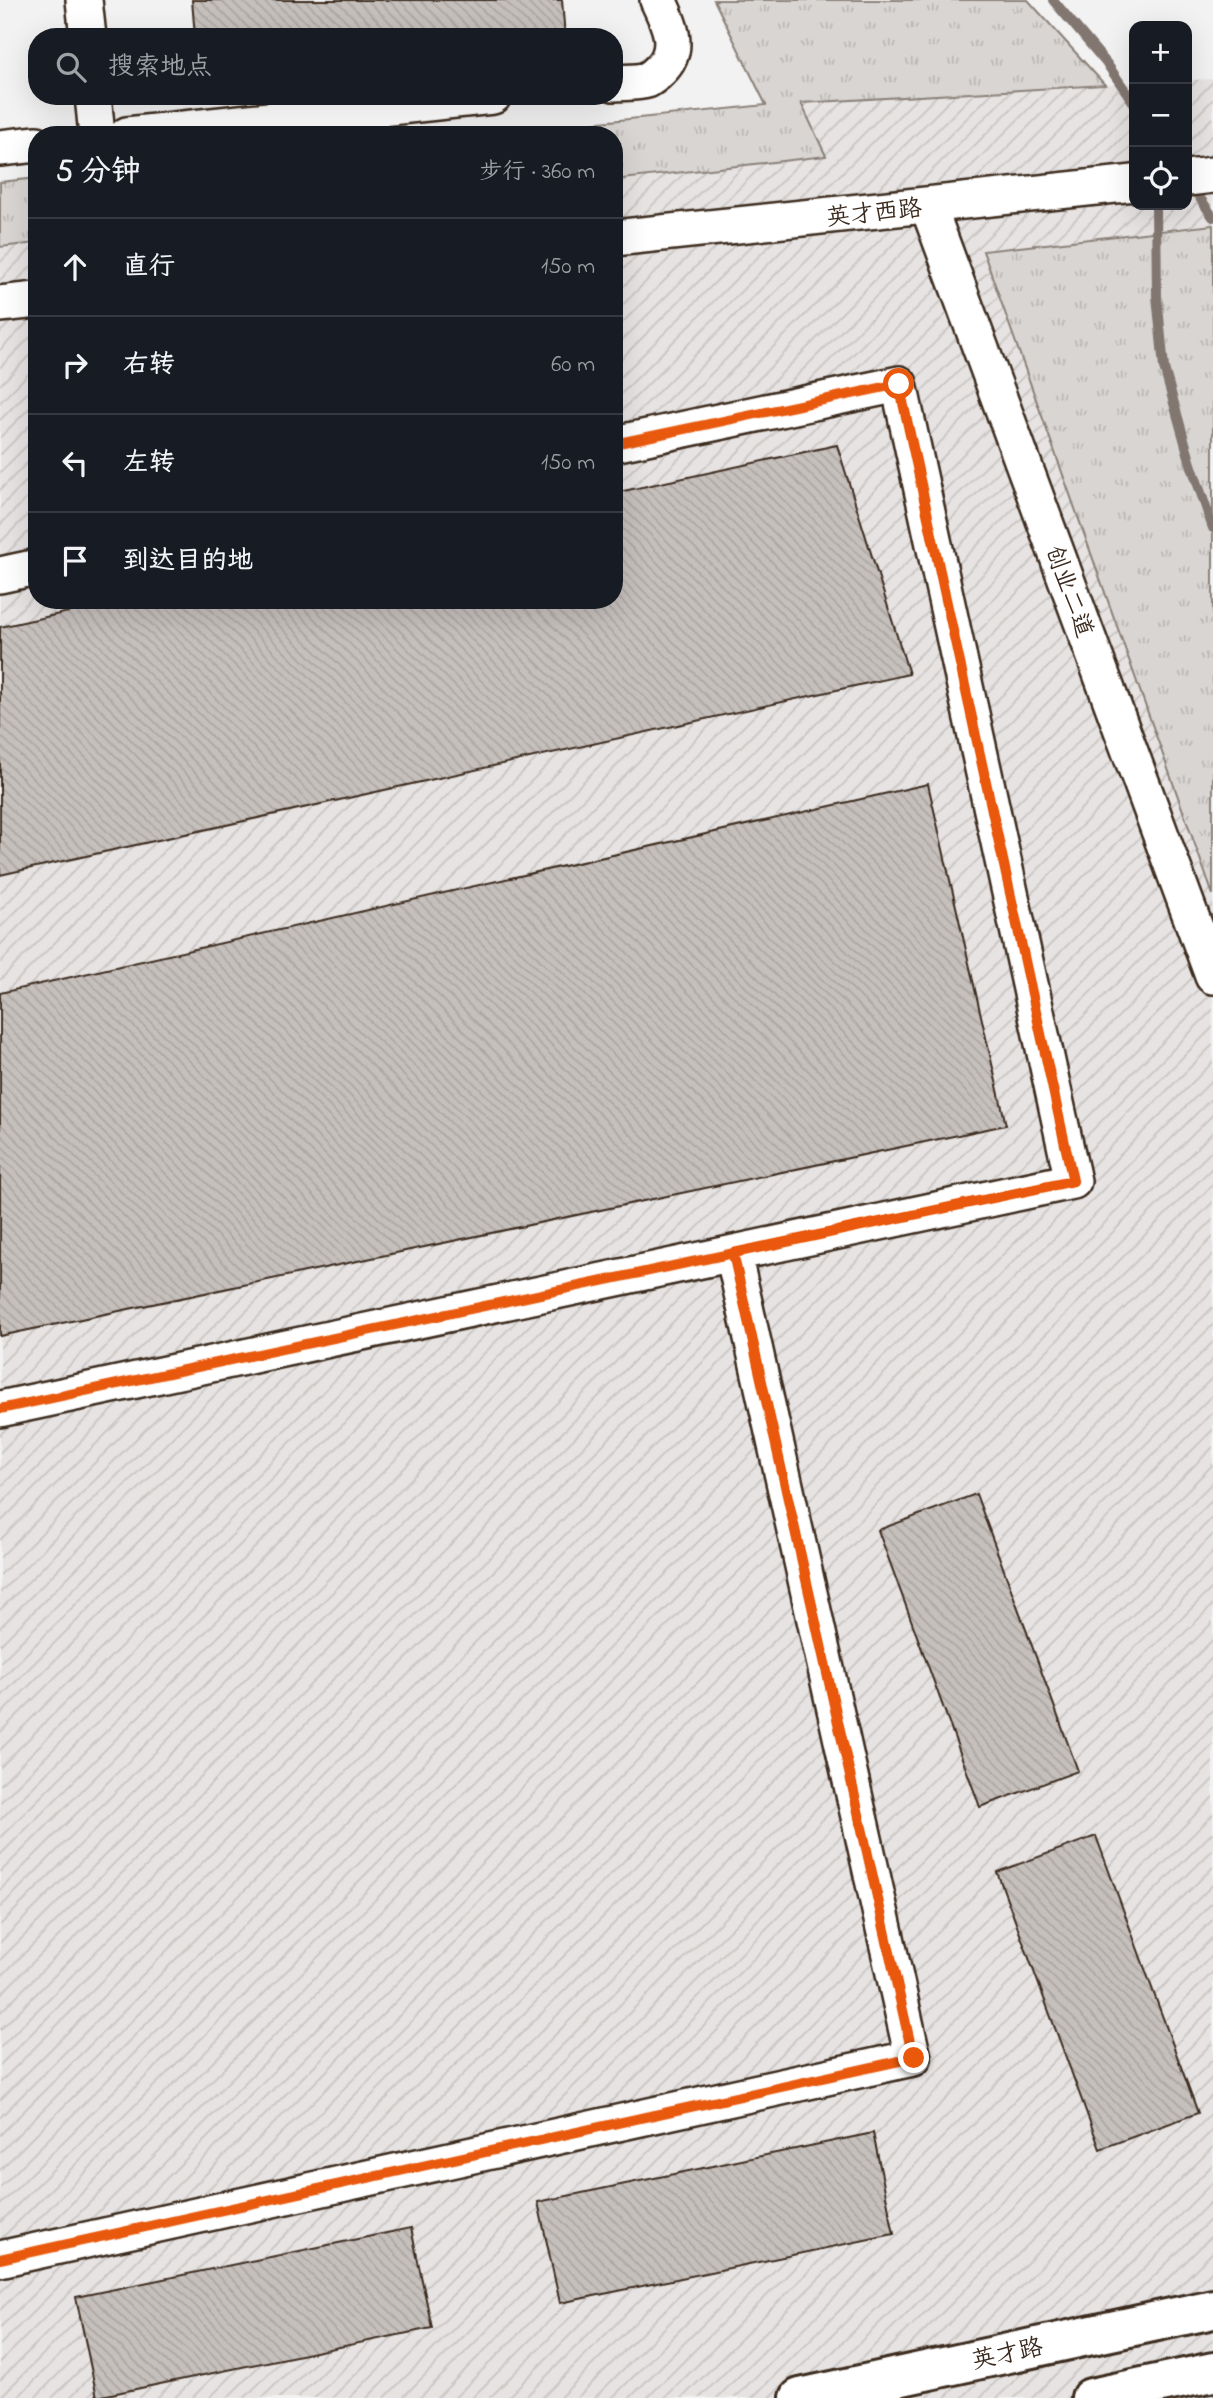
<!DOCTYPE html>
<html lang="zh">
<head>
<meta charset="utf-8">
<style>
  :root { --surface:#171b24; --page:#20242c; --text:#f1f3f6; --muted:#9ea1a6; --line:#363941 }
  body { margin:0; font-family:"Indie Flower","LXGW WenKai TC",sans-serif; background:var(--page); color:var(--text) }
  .controls { position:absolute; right:21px; top:21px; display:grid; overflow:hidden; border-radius:14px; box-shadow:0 7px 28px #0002 }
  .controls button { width:63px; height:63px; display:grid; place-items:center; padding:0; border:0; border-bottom:2px solid var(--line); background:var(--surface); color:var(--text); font:35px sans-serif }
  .stop { position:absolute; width:21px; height:21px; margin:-16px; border:5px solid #ea580c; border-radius:50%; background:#fff }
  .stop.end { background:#ea580c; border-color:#fff; box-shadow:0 2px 7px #0008 }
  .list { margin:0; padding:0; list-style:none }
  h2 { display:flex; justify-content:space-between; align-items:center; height:91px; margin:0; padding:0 28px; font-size:30px }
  h2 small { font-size:23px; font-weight:400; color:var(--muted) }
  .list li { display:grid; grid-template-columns:46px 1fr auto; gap:21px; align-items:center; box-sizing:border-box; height:98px; padding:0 28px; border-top:2px solid var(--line) }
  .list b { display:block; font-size:26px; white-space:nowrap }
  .list em { font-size:23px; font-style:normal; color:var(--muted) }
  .icon { flex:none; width:38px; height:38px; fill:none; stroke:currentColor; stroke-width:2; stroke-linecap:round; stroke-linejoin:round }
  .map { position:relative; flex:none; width:1213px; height:2398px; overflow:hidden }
  .search { position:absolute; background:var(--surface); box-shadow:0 7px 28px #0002; left:28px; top:28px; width:595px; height:77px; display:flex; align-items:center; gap:18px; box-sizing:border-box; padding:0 24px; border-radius:28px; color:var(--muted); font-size:26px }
  .panel { position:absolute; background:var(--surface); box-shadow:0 7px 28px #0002; left:28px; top:126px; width:595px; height:483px; border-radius:28px }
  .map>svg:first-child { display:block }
  .industrial { fill:url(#industrial-furrows) }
  .grass { fill:url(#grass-tufts); stroke:#8a8078; stroke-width:2 }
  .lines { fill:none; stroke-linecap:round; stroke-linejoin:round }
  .stream { stroke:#827770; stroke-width:10 }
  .building { fill:url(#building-back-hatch); stroke:#3b2a1e; stroke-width:2 }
  .minor-casing { stroke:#3b2a1e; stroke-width:40 }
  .major-casing { stroke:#3b2a1e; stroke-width:44 }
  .minor { stroke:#fff; stroke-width:35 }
  .major { stroke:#fff; stroke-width:38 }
  .cycleway-casing { stroke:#fff; stroke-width:15 }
  .cycleway { stroke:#e8590c; stroke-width:10 }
  .route { stroke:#ea580c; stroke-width:9 }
  .labels { text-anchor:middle; stroke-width:5; stroke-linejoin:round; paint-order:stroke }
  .street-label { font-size:24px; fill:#3b2a1e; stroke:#fff }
</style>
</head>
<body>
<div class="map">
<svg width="1213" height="2398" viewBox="0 0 1213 2398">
  <defs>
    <pattern id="industrial-furrows" width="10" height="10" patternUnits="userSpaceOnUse" patternTransform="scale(1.75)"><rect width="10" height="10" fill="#e6e3e2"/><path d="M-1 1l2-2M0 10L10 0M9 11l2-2" fill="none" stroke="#c6c3c1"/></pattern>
    <pattern id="grass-tufts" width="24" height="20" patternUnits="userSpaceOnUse" patternTransform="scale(1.75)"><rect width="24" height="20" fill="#d8d5d2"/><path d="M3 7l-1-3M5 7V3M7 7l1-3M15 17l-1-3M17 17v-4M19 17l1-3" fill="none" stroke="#bab7b4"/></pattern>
    <pattern id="building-back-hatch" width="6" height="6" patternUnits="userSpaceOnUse" patternTransform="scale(1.75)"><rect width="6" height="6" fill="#c6c0bd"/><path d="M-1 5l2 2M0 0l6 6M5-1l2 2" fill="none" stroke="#aba5a2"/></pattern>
  </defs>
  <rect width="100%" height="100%" fill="#f3f2f2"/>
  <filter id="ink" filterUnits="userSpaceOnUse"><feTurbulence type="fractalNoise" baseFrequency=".0143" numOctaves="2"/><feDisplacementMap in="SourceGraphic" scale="14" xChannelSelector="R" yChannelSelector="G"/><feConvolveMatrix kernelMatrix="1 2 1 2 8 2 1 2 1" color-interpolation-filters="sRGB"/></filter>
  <g filter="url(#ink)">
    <!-- industrial -->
    <path class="industrial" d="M1213 79V2398H0V182L37 178V600H614V135H473L766 105 1134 83V205H1187V80Z"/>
    <!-- grass -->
    <path class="grass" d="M714 0H1028L1105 85 801 103 826 156 614 180V135H473L766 105Z
      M37 178V243L0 247V182Z
      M1213 225V895L983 251Z"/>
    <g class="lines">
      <!-- stream -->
      <path class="stream" d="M1053 0 1107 64 1134 103
        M1191 185 1213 217
        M1156 205 1157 296 1164 368 1191 464 1213 528"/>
    </g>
    <!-- building -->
    <path class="building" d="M192 0H562L565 37H195Z
      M837 445 909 674 0 875V627L123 600H614V493Z
      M928 784 1006 1125 0 1336V993Z
      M976 1494 1078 1771 980 1807 878 1530Z
      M1096 1836 1198 2113 1100 2149 997 1872Z
      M873 2133 894 2234 560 2303 538 2202Z
      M411 2228 432 2328 97 2397 76 2297Z"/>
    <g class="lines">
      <!-- minor casing -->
      <g class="minor-casing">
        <path id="minor" d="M84 0 88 37
          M614 83C624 82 638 83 647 80 651 78 657 73 660 70 682 49 669 23 658 0
          M93 96 97 135
          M127 135 493 96
          M0 148 37 144
          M1187 178 1213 175
          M928 206 1213 976
          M614 238 1134 183
          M0 304 37 300
          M0 575 37 567
          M0 1409 1073 1181 899 384 614 444
          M0 2259 913 2058 733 1253"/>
      </g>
      <!-- major casing -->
      <g class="major-casing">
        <path id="major" d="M800 2398 1213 2309
          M1091 2398 1213 2372"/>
      </g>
      <!-- minor -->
      <use href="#minor" class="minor"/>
      <!-- major -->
      <use href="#major" class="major"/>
      <!-- cycleway casing -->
      <g class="cycleway-casing">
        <path id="cycleway" d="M0 1409 1073 1181 899 384 614 444
          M0 2259 913 2058 733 1253"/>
      </g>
      <!-- cycleway -->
      <use href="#cycleway" class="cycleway"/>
    </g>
  </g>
  <g class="lines" filter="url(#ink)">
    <!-- route -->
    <path class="route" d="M899 384 1073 1181 733 1253 914 2058"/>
  </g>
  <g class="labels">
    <!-- street labels -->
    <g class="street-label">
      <text transform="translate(874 212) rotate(-6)" y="8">英才西路</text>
      <text transform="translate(1070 591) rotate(70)" y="8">创业二道</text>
      <text transform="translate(1007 2353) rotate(-12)" y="8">英才路</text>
    </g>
  </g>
</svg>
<div class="controls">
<button>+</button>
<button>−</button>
<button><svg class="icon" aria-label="locate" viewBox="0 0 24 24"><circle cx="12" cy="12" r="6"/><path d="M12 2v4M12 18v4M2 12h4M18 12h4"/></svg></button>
</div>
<div class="stop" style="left:899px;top:384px"></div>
<div class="stop end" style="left:914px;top:2058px"></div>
<div class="search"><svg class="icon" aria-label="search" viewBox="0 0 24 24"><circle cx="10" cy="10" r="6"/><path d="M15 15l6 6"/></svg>搜索地点</div>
<section class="panel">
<h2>5 分钟<small>步行 · 360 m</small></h2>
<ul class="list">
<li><svg class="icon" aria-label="ahead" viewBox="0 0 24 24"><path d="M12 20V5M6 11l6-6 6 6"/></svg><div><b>直行</b></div><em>150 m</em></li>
<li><svg class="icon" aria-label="right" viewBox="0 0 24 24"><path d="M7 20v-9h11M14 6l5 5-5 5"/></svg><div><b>右转</b></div><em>60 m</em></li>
<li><svg class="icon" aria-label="left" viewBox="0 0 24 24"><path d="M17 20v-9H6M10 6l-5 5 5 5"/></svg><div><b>左转</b></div><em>150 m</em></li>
<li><svg class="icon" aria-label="arrive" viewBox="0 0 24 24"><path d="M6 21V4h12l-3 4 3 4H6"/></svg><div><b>到达目的地</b></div></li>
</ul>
</section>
</div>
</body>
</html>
